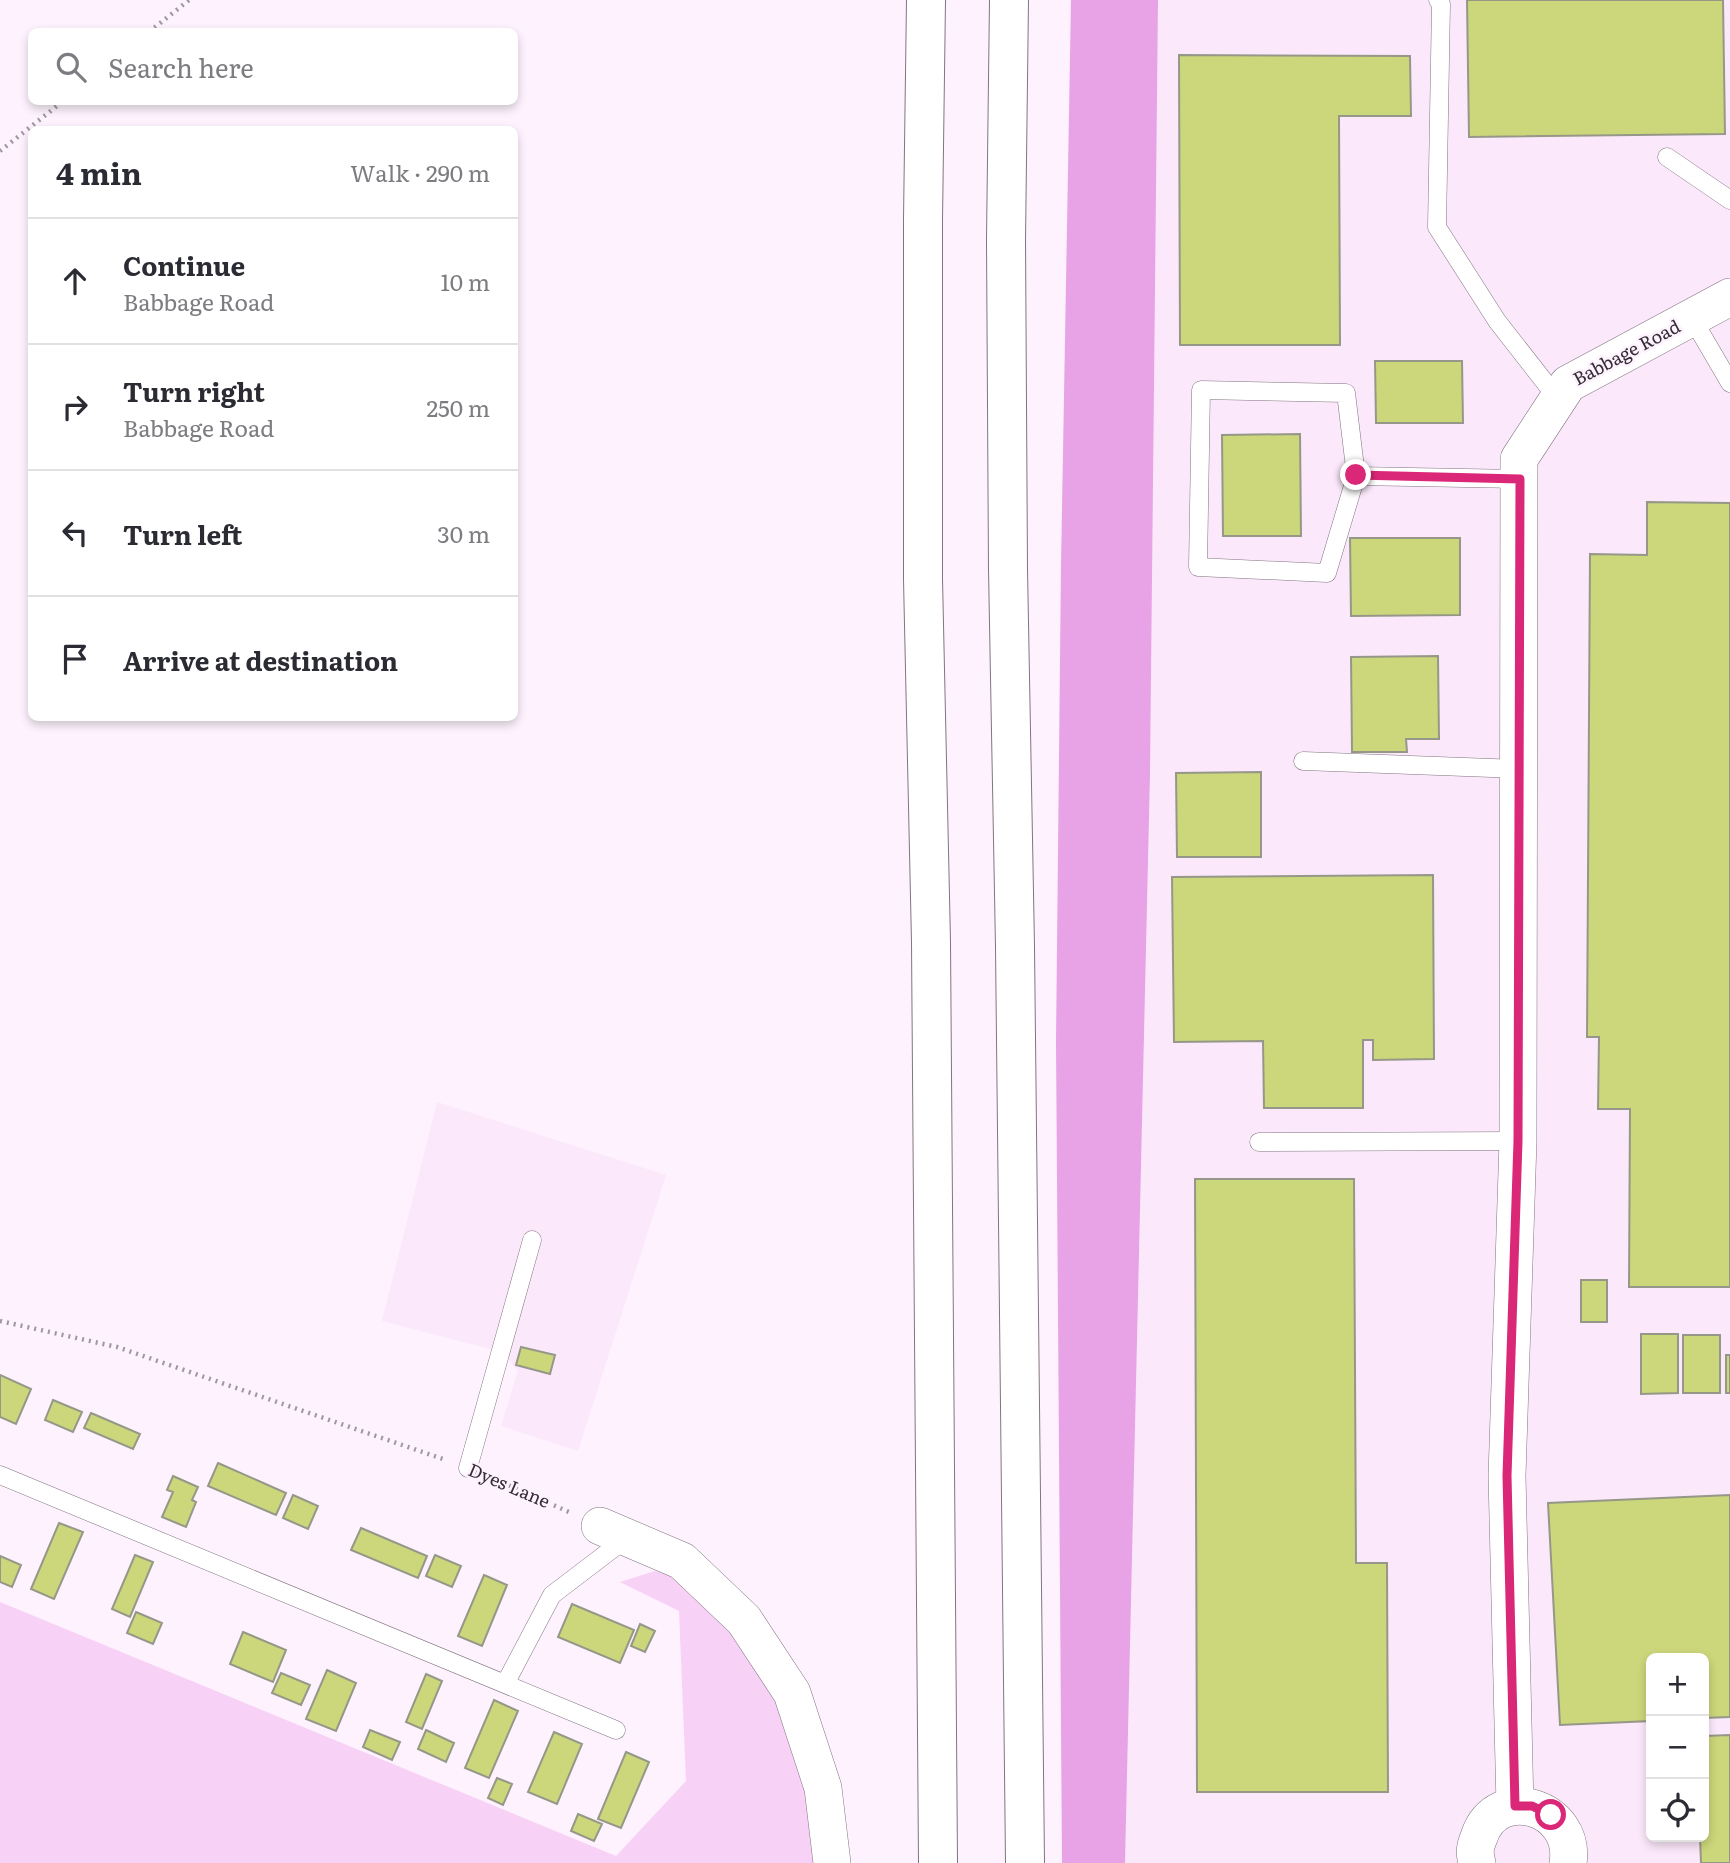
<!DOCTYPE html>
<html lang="en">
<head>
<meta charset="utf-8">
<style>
  :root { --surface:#fff; --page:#f7f7f7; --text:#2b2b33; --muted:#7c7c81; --line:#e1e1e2 }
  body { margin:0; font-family:Literata,serif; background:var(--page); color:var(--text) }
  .controls { position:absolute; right:21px; bottom:21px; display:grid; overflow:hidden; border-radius:10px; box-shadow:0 4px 10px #0003 }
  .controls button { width:63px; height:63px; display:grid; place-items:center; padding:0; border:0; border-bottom:2px solid var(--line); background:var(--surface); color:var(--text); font:35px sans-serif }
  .stop { position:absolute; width:21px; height:21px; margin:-16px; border:5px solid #db2777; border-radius:50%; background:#fff }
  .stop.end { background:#db2777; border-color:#fff; box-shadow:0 2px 7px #0008 }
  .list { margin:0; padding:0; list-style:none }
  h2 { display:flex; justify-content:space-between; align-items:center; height:91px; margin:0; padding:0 28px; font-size:30px }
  h2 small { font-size:23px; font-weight:400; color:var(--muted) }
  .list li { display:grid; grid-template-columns:46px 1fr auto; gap:21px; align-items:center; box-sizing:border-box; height:126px; padding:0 28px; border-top:2px solid var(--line) }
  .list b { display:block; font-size:26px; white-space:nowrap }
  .list p { margin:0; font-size:23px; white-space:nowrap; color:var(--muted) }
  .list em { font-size:23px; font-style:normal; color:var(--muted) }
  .icon { flex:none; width:38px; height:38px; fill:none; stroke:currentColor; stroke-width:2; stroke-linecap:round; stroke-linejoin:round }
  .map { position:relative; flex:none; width:1730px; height:1863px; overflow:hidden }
  .search { position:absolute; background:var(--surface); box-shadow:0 4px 10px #0003; left:28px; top:28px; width:490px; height:77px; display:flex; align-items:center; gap:18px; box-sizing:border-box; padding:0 24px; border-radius:10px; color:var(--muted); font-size:26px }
  .panel { position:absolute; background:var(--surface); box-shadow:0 4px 10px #0003; left:28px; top:126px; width:490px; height:595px; border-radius:10px }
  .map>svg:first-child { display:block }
  .built { fill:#fce8fb; fill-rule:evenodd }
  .green { fill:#f8d1f6 }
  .forest { fill:#e7a3e5 }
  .building { fill:#ccd67a; stroke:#959888; stroke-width:2 }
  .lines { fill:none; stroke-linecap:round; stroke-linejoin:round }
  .lane-casing { stroke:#817580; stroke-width:19 }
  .street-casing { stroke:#817580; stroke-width:38 }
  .highway-casing { stroke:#817580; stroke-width:40 }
  .path { stroke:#9f979f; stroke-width:4.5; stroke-dasharray:2 5; stroke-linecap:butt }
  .lane { stroke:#fff; stroke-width:18 }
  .street { stroke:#fff; stroke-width:37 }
  .highway { stroke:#fff; stroke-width:38 }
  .route { stroke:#db2777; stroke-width:9 }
  .labels { text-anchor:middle; stroke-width:5; stroke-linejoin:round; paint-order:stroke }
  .street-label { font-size:18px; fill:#332e33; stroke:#fdf2fd }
</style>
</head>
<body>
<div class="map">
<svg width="1730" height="1863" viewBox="0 0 1730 1863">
  <rect width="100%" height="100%" fill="#fdf2fd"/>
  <!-- built -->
  <path class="built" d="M1158 0H1730V1863H1125L1150 774ZM1651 1658H1704V1837H1651Z
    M437 1102 666 1175 578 1451 501 1426 518 1371 502 1352 382 1321Z"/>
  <!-- green -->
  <path class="green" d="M655 1571 688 1580 742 1629 786 1707 816 1820 820 1863H0V1602L616 1856 686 1781 679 1611 620 1582Z"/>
  <!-- forest -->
  <path class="forest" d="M1071 0H1158L1150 774 1125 1863H1062L1056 1042 1061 566Z"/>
  <!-- building -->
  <path class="building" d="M1467 0H1723L1725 134 1469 137Z
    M1179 55 1410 56 1411 116H1339L1340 345H1180Z
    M1375 361H1462L1463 423H1376Z
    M1300 434 1301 536H1223L1222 435Z
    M1647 502 1730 503V1287H1629L1630 1109H1598L1599 1037H1587L1590 554 1647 555Z
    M1350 538H1460V615L1351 616Z
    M1438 656 1439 739H1406L1407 752H1352L1351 657Z
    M1261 772V857H1177L1176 773Z
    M1433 875 1434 1059 1373 1060V1040H1363V1108H1264L1263 1041 1174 1042 1172 877Z
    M1195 1179H1354L1356 1563H1387L1388 1792H1197Z
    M1581 1280H1607V1322H1581Z
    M1641 1334H1678V1393L1641 1394Z
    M1683 1335H1720V1393H1683Z
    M521 1347 555 1355 550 1374 516 1365Z
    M1726 1355H1730V1393H1726Z
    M0 1375 31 1389 16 1424 0 1417Z
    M53 1400 82 1412 73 1432 45 1420Z
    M91 1413 140 1434 133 1449 84 1428Z
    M218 1463 286 1493 276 1515 208 1486Z
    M173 1476 198 1487 192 1500 196 1502 186 1527 162 1517 173 1492 167 1490Z
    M293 1495 318 1506 308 1529 283 1518Z
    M1730 1495V1717L1704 1718V1658H1651V1721L1560 1725 1548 1503Z
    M59 1523 83 1532 54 1599 31 1589Z
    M361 1528 427 1556 418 1578 351 1550Z
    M135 1555 153 1562 130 1617 112 1609Z
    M435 1555 461 1566 452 1587 426 1576Z
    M0 1556 21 1565 12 1587 0 1582Z
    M484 1575 507 1585 482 1646 458 1636Z
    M572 1604 634 1630 620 1663 558 1637Z
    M136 1612 162 1623 153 1644 127 1633Z
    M640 1624 655 1631 645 1652 631 1646Z
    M243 1632 286 1650 273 1682 230 1664Z
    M327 1670 356 1683 336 1731 306 1719Z
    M281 1673 310 1685 301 1705 272 1693Z
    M426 1674 442 1681 422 1729 406 1722Z
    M494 1700 518 1711 489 1778 465 1768Z
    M370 1730 400 1742 392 1760 363 1747Z
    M426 1730 454 1743 446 1762 418 1749Z
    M554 1732 582 1744 557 1804 528 1792Z
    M1730 1735V1863H1701L1700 1837H1704V1736Z
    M626 1752 649 1762 621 1828 598 1819Z
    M497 1778 512 1784 503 1805 488 1798Z
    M578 1814 602 1824 594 1841 571 1831Z"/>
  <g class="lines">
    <!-- lane casing -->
    <g class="lane-casing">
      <path id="lane" d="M1438 0 1441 4 1437 227 1497 321 1558 399
        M1667 157 1730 200
        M1692 318 1730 383
        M1201 390 1346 393 1356 476 1327 573 1198 567Z
        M1356 476 1520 479
        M1303 761 1519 769
        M1259 1142 1518 1141
        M468 1468 532 1240
        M0 1475 616 1730
        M505 1684 552 1595 628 1537"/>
    </g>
    <!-- street casing -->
    <g class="street-casing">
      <path id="street" d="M600 1526 682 1561 744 1620 792 1693 823 1788 832 1863
        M1515 1806 1507 1476 1518 1141 1519 459 1568 384 1730 297
        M1477 1863C1474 1852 1475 1847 1479 1837 1497 1782 1577 1807 1568 1863"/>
    </g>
    <!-- highway casing -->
    <g class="highway-casing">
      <path id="highway" d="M926 0 923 220V579L931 942 938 1863
        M1009 0 1006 240 1008 569 1015 947 1025 1863"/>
    </g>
    <!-- path -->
    <path class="path" d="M149 32 189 0
      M0 151 62 102
      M0 1321 117 1347 443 1459
      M490 1477 569 1512"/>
    <!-- lane -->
    <use href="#lane" class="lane"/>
    <!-- street -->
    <use href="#street" class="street"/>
    <!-- highway -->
    <use href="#highway" class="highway"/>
  </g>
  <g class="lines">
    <!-- route -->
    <path class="route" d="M1356 475 1520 479 1518 1141 1507 1476 1515 1806H1532L1551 1815"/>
  </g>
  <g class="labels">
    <!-- street labels -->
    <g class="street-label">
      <text transform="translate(1627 353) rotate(-28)" y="6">Babbage Road</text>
      <text transform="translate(509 1486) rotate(23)" y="6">Dyes Lane</text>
    </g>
  </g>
</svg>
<div class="controls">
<button>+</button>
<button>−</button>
<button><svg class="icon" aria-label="locate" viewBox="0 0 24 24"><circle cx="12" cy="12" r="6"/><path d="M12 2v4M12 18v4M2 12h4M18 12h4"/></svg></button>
</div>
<div class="stop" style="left:1551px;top:1815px"></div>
<div class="stop end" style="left:1356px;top:475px"></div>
<div class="search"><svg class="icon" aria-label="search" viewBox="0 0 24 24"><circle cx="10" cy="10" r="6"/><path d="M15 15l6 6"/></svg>Search here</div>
<section class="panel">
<h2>4 min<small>Walk · 290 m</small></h2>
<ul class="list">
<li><svg class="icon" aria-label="ahead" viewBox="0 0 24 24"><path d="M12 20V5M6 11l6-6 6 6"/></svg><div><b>Continue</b><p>Babbage Road</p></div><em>10 m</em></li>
<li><svg class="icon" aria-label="right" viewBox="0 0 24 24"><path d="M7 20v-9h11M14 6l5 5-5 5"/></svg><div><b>Turn right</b><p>Babbage Road</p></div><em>250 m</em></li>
<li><svg class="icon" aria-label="left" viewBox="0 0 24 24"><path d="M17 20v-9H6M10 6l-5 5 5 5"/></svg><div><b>Turn left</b></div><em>30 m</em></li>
<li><svg class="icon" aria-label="arrive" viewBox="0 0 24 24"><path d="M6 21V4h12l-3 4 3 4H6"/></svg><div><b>Arrive at destination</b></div></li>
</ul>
</section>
</div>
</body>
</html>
